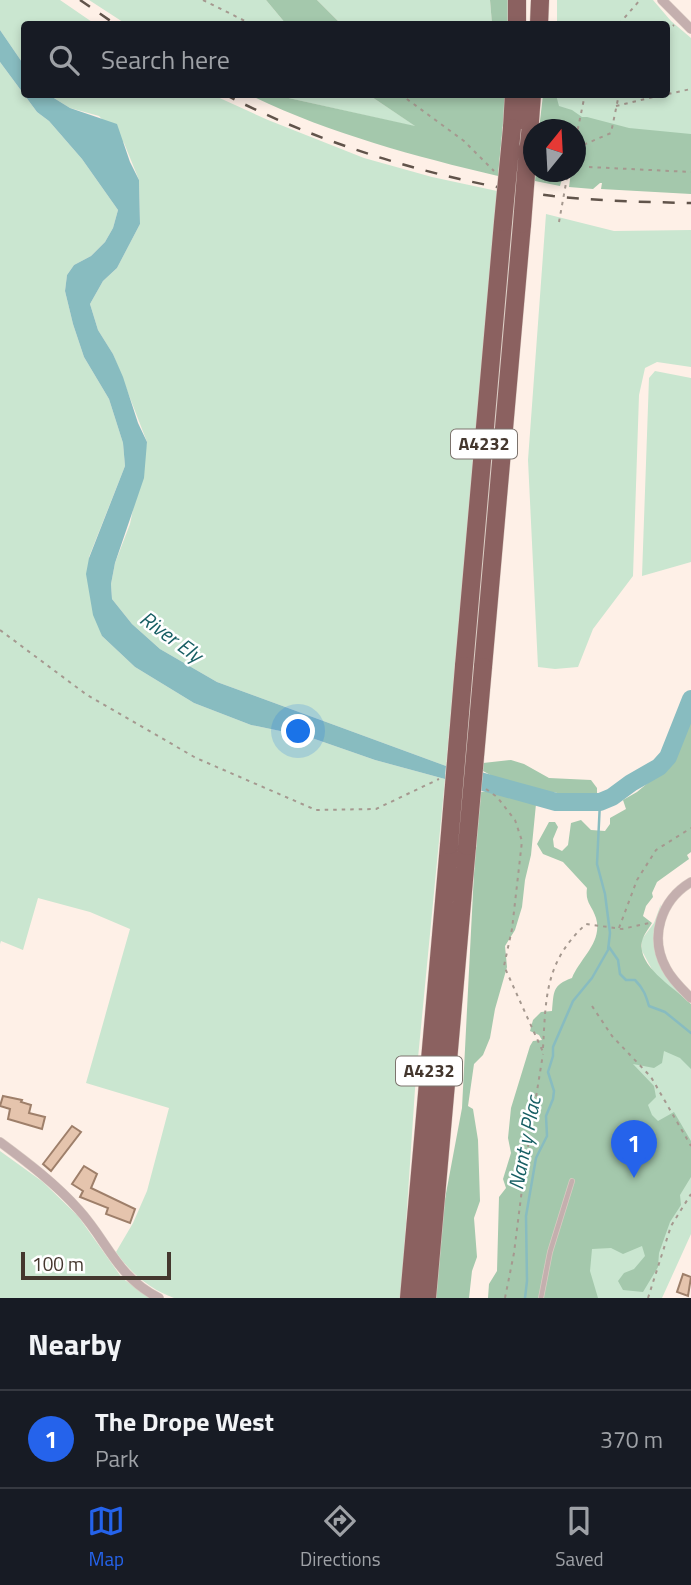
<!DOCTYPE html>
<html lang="en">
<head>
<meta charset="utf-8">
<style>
  :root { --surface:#171b24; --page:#20242c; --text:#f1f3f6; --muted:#9ea1a6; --line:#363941; --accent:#2563eb }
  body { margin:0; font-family:"Titillium Web",sans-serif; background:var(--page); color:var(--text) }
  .compass { position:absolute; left:523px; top:119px; width:63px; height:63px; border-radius:50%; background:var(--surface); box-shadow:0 4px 10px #0003; rotate:18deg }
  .scale { position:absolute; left:21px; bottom:18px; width:150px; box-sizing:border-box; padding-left:7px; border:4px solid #44372e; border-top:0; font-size:19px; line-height:24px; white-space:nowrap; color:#44372e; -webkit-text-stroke:5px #fff; paint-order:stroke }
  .you { position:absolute; left:299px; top:732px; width:24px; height:24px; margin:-18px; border:5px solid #fff; border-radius:50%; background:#1a73e8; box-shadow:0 0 0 10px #1a73e833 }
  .badge { display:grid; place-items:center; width:46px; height:46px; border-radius:50%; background:var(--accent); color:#fff; font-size:23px; font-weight:700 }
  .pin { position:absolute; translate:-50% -58px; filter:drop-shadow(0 2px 4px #0008) }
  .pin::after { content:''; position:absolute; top:37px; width:24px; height:21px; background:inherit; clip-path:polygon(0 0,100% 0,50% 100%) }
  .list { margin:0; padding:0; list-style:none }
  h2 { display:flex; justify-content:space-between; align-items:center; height:91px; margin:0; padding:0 28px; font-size:30px }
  h2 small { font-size:23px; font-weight:400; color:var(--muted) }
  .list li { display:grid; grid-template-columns:46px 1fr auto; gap:21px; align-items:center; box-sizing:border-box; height:98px; padding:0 28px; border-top:2px solid var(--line) }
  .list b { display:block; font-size:26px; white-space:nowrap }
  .list p { margin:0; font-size:23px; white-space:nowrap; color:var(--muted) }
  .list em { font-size:23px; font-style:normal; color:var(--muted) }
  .icon { flex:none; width:38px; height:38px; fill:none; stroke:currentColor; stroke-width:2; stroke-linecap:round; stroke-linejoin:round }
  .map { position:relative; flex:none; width:691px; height:1298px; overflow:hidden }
  .search { position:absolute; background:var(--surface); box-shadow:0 4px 10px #0003; left:21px; right:21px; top:21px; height:77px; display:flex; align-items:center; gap:18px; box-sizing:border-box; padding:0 24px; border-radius:7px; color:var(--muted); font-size:26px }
  .sheet { height:189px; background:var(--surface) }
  nav { display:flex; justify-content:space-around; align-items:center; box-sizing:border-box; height:98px; border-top:2px solid var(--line); background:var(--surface); font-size:19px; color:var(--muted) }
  nav a { display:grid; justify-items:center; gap:4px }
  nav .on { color:var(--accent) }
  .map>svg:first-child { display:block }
  .green { fill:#cae6d0 }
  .forest { fill:#a4c8ac }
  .water { fill:#88bcc0 }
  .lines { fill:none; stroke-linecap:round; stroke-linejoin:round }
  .stream { stroke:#88bcc0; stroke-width:2.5 }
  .river { stroke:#88bcc0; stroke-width:18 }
  .building { fill:#e5c4ad; stroke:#9e7f6a; stroke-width:2 }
  .lane-casing { stroke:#d9cbc2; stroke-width:6 }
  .street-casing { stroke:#d9cbc2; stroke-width:10 }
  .highway-casing { stroke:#d9cbc2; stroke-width:19 }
  .path { stroke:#a5988f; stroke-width:2; stroke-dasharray:3.5 5; stroke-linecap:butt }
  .lane { stroke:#c4afae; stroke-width:4.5 }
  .street { stroke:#c4afae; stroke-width:9 }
  .highway { stroke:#8b6160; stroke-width:18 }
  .rail { stroke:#61544b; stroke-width:2.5; stroke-dasharray:12 12; stroke-linecap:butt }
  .highway-bridge-casing { stroke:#d9cbc2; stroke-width:19; stroke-linecap:butt }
  .path-bridge { stroke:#a5988f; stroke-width:2; stroke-dasharray:3.5 5; stroke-linecap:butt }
  .highway-bridge { stroke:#8b6160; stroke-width:18 }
  .labels { text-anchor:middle; stroke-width:5; stroke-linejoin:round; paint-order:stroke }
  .shield { fill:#fff; stroke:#7c736d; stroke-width:2 }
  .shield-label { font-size:18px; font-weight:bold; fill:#44372e }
  .water-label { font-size:21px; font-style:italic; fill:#185f64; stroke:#fff }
</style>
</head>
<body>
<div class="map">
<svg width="691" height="1298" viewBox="0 0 691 1298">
  <rect width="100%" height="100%" fill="#fef0e7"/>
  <!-- green -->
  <path class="green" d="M0 0H60L95 24H24V65L0 30Z
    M89 0H266L286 24H126Z
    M317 0H490L492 24H341Z
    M557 0H653L671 21 691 38V141L558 114 553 95 666 94V24H557Z
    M0 62 37 112 49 121 82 159 118 210 113 228 105 242 91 256 74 265 67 275 65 291 73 324 84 357 109 399 123 443 125 466 89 557 102 636 135 667 194 703 251 725 309 737 375 760 445 779 415 1089 401 1298H174C150 1289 130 1273 116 1252L133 1223 147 1191 169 1108 86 1083 130 929 90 912 38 898 23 950 1 941 0 944Z
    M49 95H213L268 120 364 158 432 177 497 191 446 766 217 682 160 649 132 624 112 599 111 584 115 563 130 524 147 442 113 354 98 330 90 304 103 281 117 268 140 224 139 180 124 143 99 116 70 108Z
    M275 95H369L417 127Z
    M546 214 614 231 691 230V367L657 362 645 368 639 395 633 576 593 629 578 667 555 669 538 667 528 460Z
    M655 371 691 378V562L642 576 649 378Z
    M661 904 655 945 687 1000 655 975 642 951V939L654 923Z
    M635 970 691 1024V1234L662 1298H546Z
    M0 1151 43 1182 78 1216 122 1278 150 1298H0Z"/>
  <!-- forest -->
  <path class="forest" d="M266 0H317L341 24H286Z
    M490 0H508V24H492Z
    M250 95H275L415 126 369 95H506L498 176C414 156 328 133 250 95Z
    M556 95 559 106 572 110 582 117H587L629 128 691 134V194L601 189 602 183H600L593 189 569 187 571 172H576V130L539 129 543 95Z
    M536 172H564L560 186 535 181Z
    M686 717 691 718V852L687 855 689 859 657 882 652 893 653 897 646 906 643 916 652 923C649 928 645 933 643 938 633 965 676 988 691 1004V1069L680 1058 664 1051 662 1063 654 1068 633 1064 654 1086 656 1097 648 1105 652 1115 658 1121 674 1112 691 1141V1177L680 1195 681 1205 670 1222 659 1253 658 1267 643 1292 623 1290 618 1281 624 1273 634 1269 645 1256 642 1246 623 1254 611 1248 592 1249 590 1271 598 1298H488L489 1284 497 1271 499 1197 506 1188 503 1179 511 1153 508 1138 511 1108 530 1046 533 1041 542 1040 539 1035 530 1031 533 1020 541 1012 552 1011C554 992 552 985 572 978 580 958 603 942 596 918 592 905 585 903 587 888L563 862 543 854 537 844 549 822H555L558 827 553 839 554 847 562 851 568 845 571 823 581 820 591 830 605 831 610 824V818L626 809 623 800 637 792 667 767 665 765Z
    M511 760 524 764 549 778 591 780 597 788V794L590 799 552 792 543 793 505 783 483 771V763Z
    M501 790C515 793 526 796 536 804L531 855 525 880 522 907 515 930 505 946 507 967 495 1009 490 1038 483 1055 474 1064 468 1106 473 1109 478 1140 480 1201 474 1218 477 1257 472 1271 469 1298H435L444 1204 462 1108 475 853 481 792Z"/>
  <!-- water -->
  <path class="water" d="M0 30 24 65V94L49 95 70 108 117 124 130 162 139 180 140 224 117 268 103 281 90 304 98 330 113 354 123 377 138 423 147 442 144 478 115 563 111 584 112 599 132 624 160 649 217 682 446 766 445 779 375 760 309 737 251 725 194 703 135 667 102 636 93 615 86 574 89 558 125 466 123 443 109 399 84 357 73 324 65 291 67 275 74 265 91 256 105 242 113 228 118 210 82 159 49 121 37 112 0 62Z"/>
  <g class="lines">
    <!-- stream -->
    <path class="stream" d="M609 947 618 960 620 974 626 980H635C644 989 646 996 649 1006L665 1012 691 1033
      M525 1298 527 1281 526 1216 536 1158 547 1136 546 1116 553 1099 554 1091 548 1072 553 1056V1047L573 1001 592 978 608 950 610 933 605 894 597 864 600 802"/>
    <!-- river -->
    <path class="river" d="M458 775 556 802H600L612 797 631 783 659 767 668 757 691 699"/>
  </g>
  <!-- building -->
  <path class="building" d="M3 1096 22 1100 21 1102 31 1105 29 1113 45 1117 42 1129 8 1119 10 1109 0 1106Z
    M72 1126 81 1132 51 1171 43 1164Z
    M84 1166 97 1174 91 1188 135 1209 130 1223 106 1214 108 1208 80 1197 83 1191 72 1184Z
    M683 1274 691 1277 688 1296 677 1292Z"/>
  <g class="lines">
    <!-- lane casing -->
    <g class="lane-casing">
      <path id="lane" d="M541 1298 550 1252 572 1181"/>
    </g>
    <!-- street casing -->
    <g class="street-casing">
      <path id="street" d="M662 0 691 29
        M691 882C661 900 649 937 666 968 672 980 682 989 691 998
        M0 1142C27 1162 56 1184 79 1210 108 1242 117 1277 159 1298"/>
    </g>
    <!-- highway casing -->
    <g class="highway-casing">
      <path id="highway" d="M517 24V0
        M539 24 540 0
        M512 128 514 94
        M528 148 532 94
        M464 666 503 222
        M483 667 522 224
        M409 1298 449 845
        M427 1298 467 846"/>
    </g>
    <!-- path -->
    <path class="path" d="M203 0 251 24
      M619 24 640 0
      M666 31 674 25
      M400 94 464 141 494 171
      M668 94 691 89
      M616 106 666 94
      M576 138 585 94
      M576 148 611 133 619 94
      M589 167 691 172
      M541 178 546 172
      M0 630 87 695 196 758 316 810 376 809 439 779
      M486 789 497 797 515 820 522 841 512 929 504 966 543 1052
      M619 928 637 880 656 850 691 828
      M592 1006 612 1036 651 1077 691 1146
      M543 1048C546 996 545 962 586 924L622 929 649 923
      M505 1298 514 1253 525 1165 543 1054
      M648 1298 671 1226 691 1194"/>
    <!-- lane -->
    <use href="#lane" class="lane"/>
    <!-- street -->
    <use href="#street" class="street"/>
    <!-- highway -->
    <use href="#highway" class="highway"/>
    <!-- rail -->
    <path class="rail" d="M80 0 115 24
      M224 94C321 145 445 182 553 196 599 201 645 202 691 203"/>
    <!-- highway-bridge casing -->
    <g class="highway-bridge-casing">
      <path id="highway-bridge" d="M503 222 512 128
        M522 224 528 148
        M449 845 464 666
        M467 846 483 667"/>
    </g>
    <!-- path-bridge -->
    <path class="path-bridge" d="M559 222 568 172"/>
    <!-- highway-bridge -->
    <use href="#highway-bridge" class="highway-bridge"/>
  </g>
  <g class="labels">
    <!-- shield labels -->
    <g class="shield">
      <rect x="451" y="429.5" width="66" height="29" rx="5"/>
      <rect x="396" y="1056.5" width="66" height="29" rx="5"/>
    </g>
    <g class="shield-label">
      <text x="484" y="450">A4232</text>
      <text x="429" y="1077">A4232</text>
    </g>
    <!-- water labels -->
    <g class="water-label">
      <text transform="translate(171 637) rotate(36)" y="7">River Ely</text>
      <text transform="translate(525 1143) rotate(-79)" y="7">Nant y Plac</text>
    </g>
  </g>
</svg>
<svg class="compass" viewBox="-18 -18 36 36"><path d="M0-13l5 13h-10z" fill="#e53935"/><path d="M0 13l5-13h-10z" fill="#9ea1a6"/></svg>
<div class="scale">100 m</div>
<div class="you"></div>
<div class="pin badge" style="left:634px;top:1178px">1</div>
<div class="search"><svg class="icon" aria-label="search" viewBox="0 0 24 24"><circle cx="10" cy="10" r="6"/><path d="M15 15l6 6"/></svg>Search here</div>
</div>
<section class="sheet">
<h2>Nearby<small></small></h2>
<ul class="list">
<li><span class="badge">1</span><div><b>The Drope West</b><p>Park</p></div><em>370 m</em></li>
</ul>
</section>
<nav>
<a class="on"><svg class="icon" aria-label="map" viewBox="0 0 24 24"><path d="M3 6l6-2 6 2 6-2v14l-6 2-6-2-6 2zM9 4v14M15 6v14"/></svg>Map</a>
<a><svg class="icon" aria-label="directions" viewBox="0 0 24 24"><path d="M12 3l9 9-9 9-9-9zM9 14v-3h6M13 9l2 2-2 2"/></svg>Directions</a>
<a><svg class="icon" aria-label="saved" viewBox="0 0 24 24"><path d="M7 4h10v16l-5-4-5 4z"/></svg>Saved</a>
</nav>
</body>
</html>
